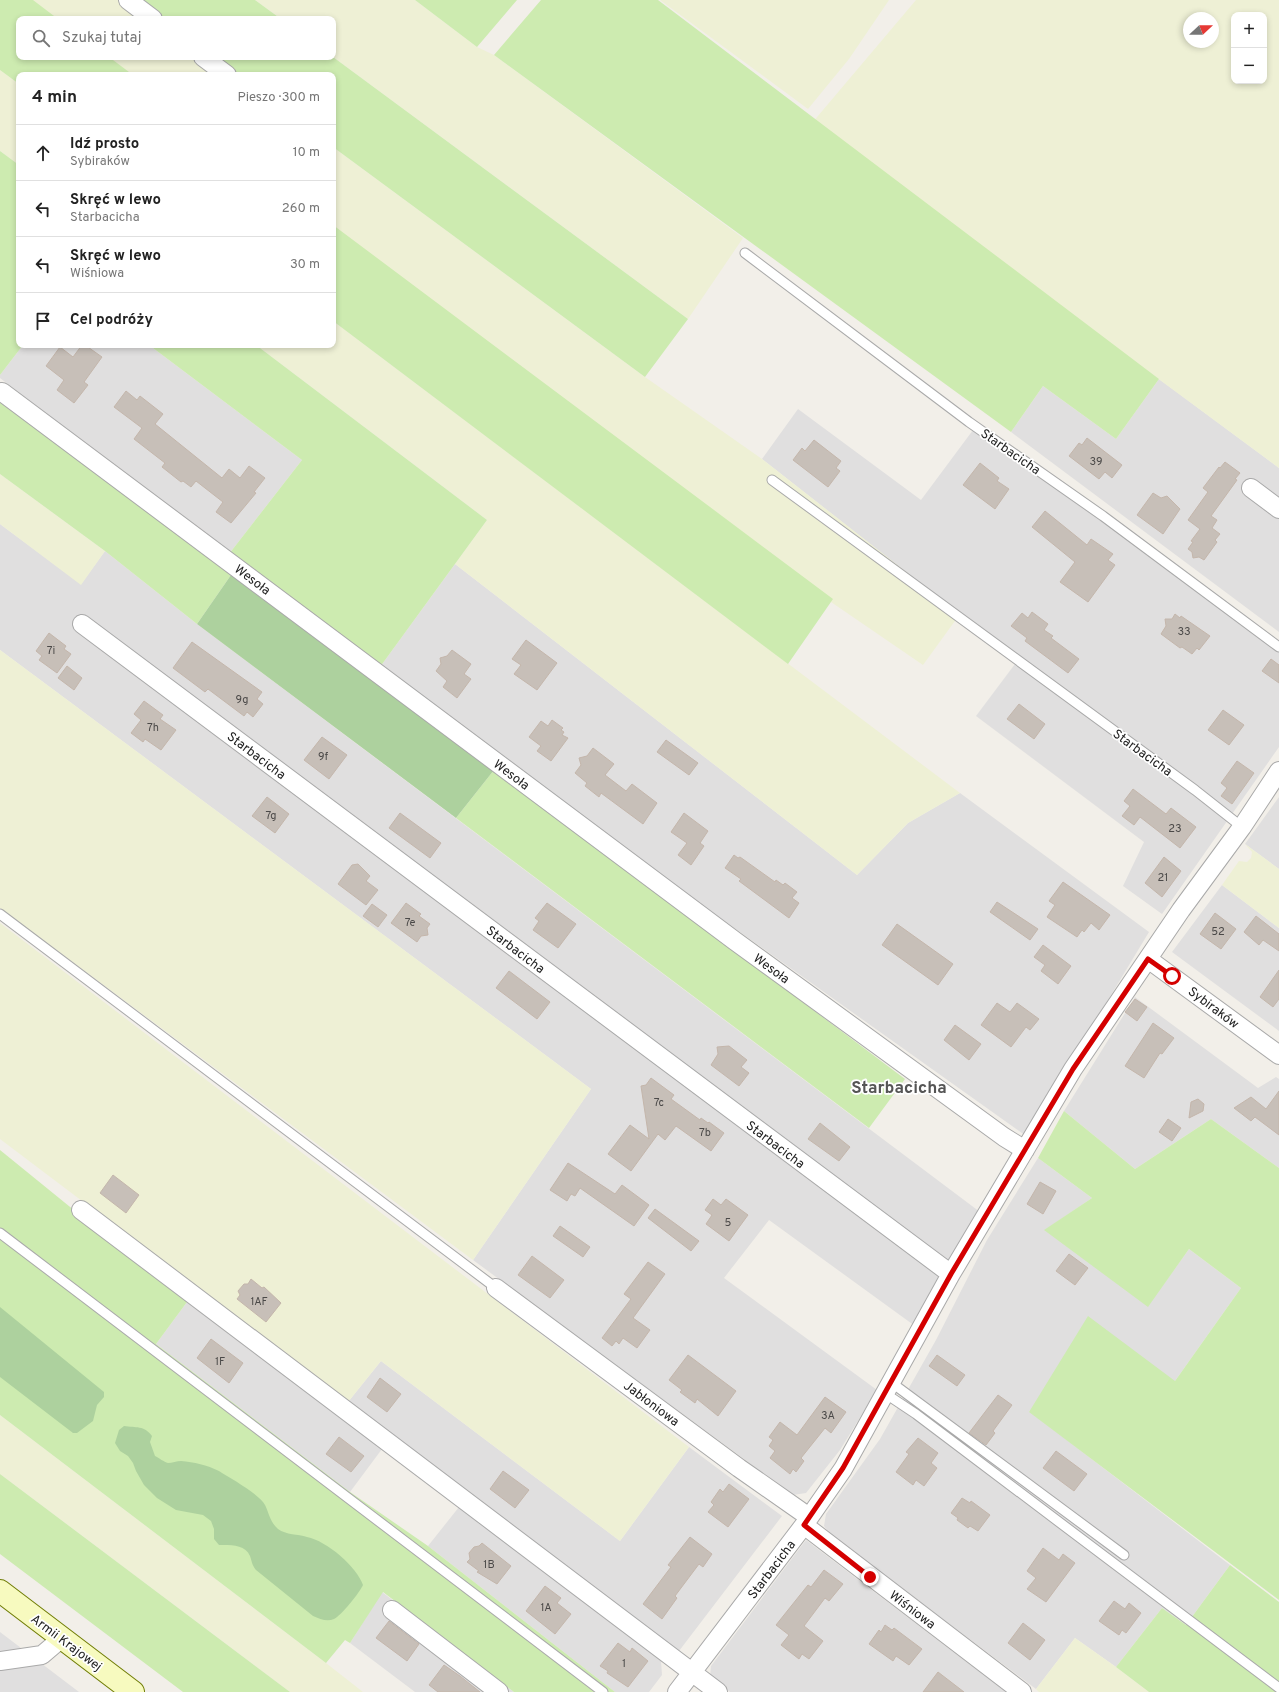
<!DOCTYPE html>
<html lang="pl">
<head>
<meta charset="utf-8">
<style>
  :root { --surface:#fff; --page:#f2f2f2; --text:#222; --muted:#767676; --line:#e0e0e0 }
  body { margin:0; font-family:Overpass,sans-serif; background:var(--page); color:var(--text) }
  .controls { position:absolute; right:12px; top:12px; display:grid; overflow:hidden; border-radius:8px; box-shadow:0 2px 6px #0003 }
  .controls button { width:36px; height:36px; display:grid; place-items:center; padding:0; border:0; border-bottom:1px solid var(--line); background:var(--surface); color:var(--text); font:20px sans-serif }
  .compass { position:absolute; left:1183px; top:12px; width:36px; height:36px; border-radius:50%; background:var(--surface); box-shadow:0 2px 6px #0003; rotate:68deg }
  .stop { position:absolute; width:12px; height:12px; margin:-9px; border:3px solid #d40000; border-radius:50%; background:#fff }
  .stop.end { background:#d40000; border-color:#fff; box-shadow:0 1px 4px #0008 }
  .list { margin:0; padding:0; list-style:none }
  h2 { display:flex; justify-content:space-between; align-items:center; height:52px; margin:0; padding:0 16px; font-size:17px }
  h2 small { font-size:13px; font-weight:400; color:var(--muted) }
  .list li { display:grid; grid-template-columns:26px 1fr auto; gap:12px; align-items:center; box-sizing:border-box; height:56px; padding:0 16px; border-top:1px solid var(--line) }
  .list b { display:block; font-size:15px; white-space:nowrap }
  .list p { margin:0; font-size:13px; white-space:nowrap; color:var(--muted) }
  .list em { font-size:13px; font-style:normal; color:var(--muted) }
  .icon { flex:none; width:22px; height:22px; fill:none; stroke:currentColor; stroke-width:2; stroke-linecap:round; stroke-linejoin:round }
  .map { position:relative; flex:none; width:1279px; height:1692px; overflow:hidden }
  .search { position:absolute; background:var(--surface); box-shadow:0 2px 6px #0003; left:16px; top:16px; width:320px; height:44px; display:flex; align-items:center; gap:10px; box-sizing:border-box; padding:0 14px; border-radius:8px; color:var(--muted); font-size:15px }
  .panel { position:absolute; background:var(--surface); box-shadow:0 2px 6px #0003; left:16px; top:72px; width:320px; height:276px; border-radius:8px }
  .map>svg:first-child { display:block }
  .residential { fill:#e0dfdf }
  .farmland { fill:#eef0d5; fill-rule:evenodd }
  .grass { fill:#cdebb0 }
  .forest { fill:#add19e }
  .building { fill:#c7bfb8; stroke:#c4b6ab }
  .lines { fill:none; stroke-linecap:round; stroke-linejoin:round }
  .lane-casing { stroke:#a9a9a9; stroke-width:11 }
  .street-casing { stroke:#a9a9a9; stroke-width:20 }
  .secondary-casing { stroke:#707d05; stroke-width:24 }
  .lane { stroke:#fff; stroke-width:9 }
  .street { stroke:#fff; stroke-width:18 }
  .secondary { stroke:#f7fabf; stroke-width:22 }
  .route { stroke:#d40000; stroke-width:5 }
  .labels { text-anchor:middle; stroke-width:3.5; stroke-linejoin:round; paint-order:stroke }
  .number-label { font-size:11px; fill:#4b4948 }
  .street-label { font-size:13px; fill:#222; stroke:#fff }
  .district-label { font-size:17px; font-weight:bold; fill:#555; stroke:#fff }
</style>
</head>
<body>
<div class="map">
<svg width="1279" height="1692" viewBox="0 0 1279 1692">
  <rect width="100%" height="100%" fill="#f2efe9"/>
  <!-- residential -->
  <path class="residential" d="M23 345H149L302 460 229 554 0 378V375Z
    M1159 379 1279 468V632L1011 432 1043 386 1116 439Z
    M798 409 921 500 976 426 1279 648V747L1162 914 1123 886 1144 842 976 716 1018 660 762 459Z
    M0 524 81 584 105 551 197 624 980 1212 915 1326 769 1220 724 1278 877 1390 840 1450 806 1493 793 1495 473 1260 591 1089 0 650Z
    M455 564 857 875 908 823 960 793 1149 932 1026 1136 591 826 380 667Z
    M1279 797V869L1245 844Z
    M1222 885 1279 928V1031L1172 952Z
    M1135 997 1258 1088 1276 1077 1279 1079V1168L1211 1119 1135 1169 1064 1111Z
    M1038 1158 1092 1198 1045 1230 1148 1306 1189 1249 1241 1288 1175 1381 1029 1411 1230 1565 1186 1625 1162 1608 1116 1667 1075 1638 1036 1689 831 1535 824 1526 826 1514 880 1439 936 1340 987 1240Z
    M187 1302 382 1449 350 1492 156 1344Z
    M381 1361 620 1541 689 1447 782 1516 679 1651 348 1402Z
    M459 1507 661 1661 662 1675 649 1692H615L428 1546Z
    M806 1540 1006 1692H730L710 1677 711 1666Z
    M382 1592 514 1692H415L350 1643Z
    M0 1632 79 1692H0Z"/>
  <!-- farmland -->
  <path class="farmland" d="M32 0H134L159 19H57Z
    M255 0H415L477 47 494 55 743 238 688 319 333 57V19H281Z
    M660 0H889L849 59 808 109Z
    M916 0H1279V468L812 123ZM1234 15H1264V81H1234ZM1189 18H1213V42H1189Z
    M107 57H211L235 75H131Z
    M0 70 19 84V165L0 151Z
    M333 147 645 377 762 459 960 614 923 665 831 602 333 227Z
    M333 321 960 793 908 823 857 875 455 564 487 520 256 345H333Z
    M0 474 105 551 81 585 0 524Z
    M0 650 591 1089 473 1260 0 908Z
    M1245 844 1279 869V928L1222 885 1239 861 1247 862 1251 858 1252 852Z
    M0 923 689 1447 620 1541 381 1361 348 1402 0 1139Z
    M0 1415 326 1663 363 1692H290L0 1474Z
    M1075 1638 1116 1667 1149 1692H1039L1036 1689Z"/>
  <!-- grass -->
  <path class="grass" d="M0 0H33L58 19H19V57H109L133 75H19V84L0 70Z
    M134 0H255L281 19H159Z
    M415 0H517L477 47Z
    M541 0H658L1159 379 1116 439 1043 386 1011 432 494 55Z
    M211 57H333L688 319 645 377 333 147V75H235Z
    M0 151 19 165V345H23L0 375Z
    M333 225 833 599 788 664 333 321Z
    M149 345H256L487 520 380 667 229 554 302 460Z
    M0 399 231 575 197 624 105 551 0 474Z
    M494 770 905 1079 869 1128 456 818Z
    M1064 1111 1135 1169 1211 1119 1279 1168V1600L1029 1412 1088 1316 1175 1381 1241 1288 1189 1249 1148 1307 1044 1230 1092 1198 1038 1158Z
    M0 1150 187 1302 156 1344 350 1492 428 1546 615 1692H514L383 1592 350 1643 345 1640 326 1663 0 1415Z
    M0 1475V1474L290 1692H183L0 1554Z
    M1230 1565 1279 1602V1692H1149L1116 1667 1162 1608 1186 1625Z"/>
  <!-- forest -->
  <path class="forest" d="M231 575 494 770 456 818 197 624Z
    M0 1307 104 1392V1397L97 1405 93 1421 77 1433H73L0 1377Z
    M124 1426C136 1428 144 1425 152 1436L150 1442 155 1456C159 1458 164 1462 168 1463 172 1463 177 1461 181 1461 194 1462 207 1465 219 1471 230 1478 259 1494 265 1505 269 1513 270 1522 278 1529 286 1535 298 1534 307 1537 327 1541 357 1567 363 1585 360 1592 341 1616 334 1619 327 1622 320 1619 313 1616L256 1570C252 1565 252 1562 250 1556 245 1544 230 1545 219 1545L214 1539V1529L211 1521 203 1515 176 1510 157 1498 144 1485 136 1471 133 1463 128 1456 120 1451 115 1443 119 1430Z"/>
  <!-- building -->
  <path class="building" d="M82 345H85L102 357 84 382 88 385 74 403 57 390 64 380 46 366 60 347 73 357Z
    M126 391 137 400 140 396 163 414 155 424 222 478 229 469 240 478 249 466 265 478 254 492 256 493 231 523 216 512 223 502 196 481 191 487 183 481 181 482 162 467 165 463 134 439 142 428 114 407Z
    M1087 438 1122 465 1112 478 1105 472 1099 479 1069 456 1079 443 1082 445Z
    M814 440 841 461 836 468 840 471 828 487 793 460 802 448 805 451Z
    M1225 462 1240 473 1235 479 1237 480 1211 516 1217 520 1212 528 1220 534 1215 540 1217 542 1204 560 1199 557 1193 558 1192 552 1188 549 1193 542 1191 541 1200 529 1188 520 1208 492 1203 488 1219 467 1220 468Z
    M980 463 999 478 997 481 1009 489 995 509 963 485Z
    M1153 493 1161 498 1167 496 1180 509 1163 534 1137 515Z
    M1045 511 1087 545 1091 539 1113 554 1108 560 1115 565 1088 602 1060 582 1075 562 1032 527Z
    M1032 612 1048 624 1044 630 1053 636 1051 638 1079 659 1068 673 1025 641 1027 638 1011 626 1022 613 1028 618Z
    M1175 614 1180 618 1181 616 1210 636 1199 650 1197 648 1192 654 1182 647 1180 648 1161 634 1166 626 1165 619H1172Z
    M49 633 66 646 64 649 71 654 57 673 39 660 42 656 36 651Z
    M526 640 557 663 537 690 514 674 521 665 512 659Z
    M192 642 262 692 257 699 263 704 253 717 247 712 244 716 208 689 205 692 173 668Z
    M452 650 471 664 464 674 471 679 457 698 443 687 447 681 436 671 441 664 440 658 447 656Z
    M1271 659 1279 665V683L1262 671Z
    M67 666 82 678 74 690 58 678Z
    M144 701 163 715 160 719 176 730 161 750 145 739 143 742 131 733 141 720 134 714Z
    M1019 704 1045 724 1034 739 1007 719Z
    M1223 710 1244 725 1229 745 1208 730Z
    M552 720 563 728 561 730 564 732 562 735 568 738 551 761 537 751 541 746 529 737 541 721 548 726Z
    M322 737 347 755 329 779 304 760Z
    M666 740 698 763 689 775 657 752Z
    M593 748 614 764 605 775 626 791 632 784 657 803 643 824 601 793 599 797 585 786 587 783 575 773 581 765 579 758 587 756Z
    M1237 761 1254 773 1232 804 1221 796 1227 788 1221 783Z
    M1133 789 1166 814 1171 808 1196 827 1180 848 1140 817 1134 825 1122 816 1130 806 1124 801Z
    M267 797 289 814 275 833 252 816Z
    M400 813 441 843 430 858 389 828Z
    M684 813 708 831 700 843 704 846 691 865 678 855 687 843 671 832Z
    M734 855 738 858 740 857 775 882 776 880 783 885 785 883 797 892 792 898 799 903 789 918 739 881 741 879 725 868Z
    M1164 857 1181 871 1162 897 1145 883Z
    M358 864 370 876 366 881 378 890 366 905 338 884 352 865Z
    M1063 882 1110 915 1099 930 1091 923 1084 932 1082 930 1077 937 1047 917 1055 905 1049 901Z
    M997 902 1038 929 1030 940 990 912Z
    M406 903 421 914 419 916 430 924 427 928 428 935 421 936 417 942 391 923Z
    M547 903 576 924 558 948 533 930 539 921 535 918Z
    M372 904 387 915 378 927 363 916Z
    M1215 913 1236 929 1221 949 1200 934Z
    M1256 916 1279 934V951L1263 940 1259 945 1244 932Z
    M897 924 953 964 938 985 882 945Z
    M1043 945 1071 966 1058 984 1041 971 1045 965 1034 957Z
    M1279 970V999L1273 1007 1260 997Z
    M509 971 550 1002 537 1019 496 988Z
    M1135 999 1147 1007 1137 1021 1125 1012Z
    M997 1003 1010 1012 1017 1003 1039 1019 1030 1030 1026 1027 1011 1047 981 1025Z
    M1153 1023 1174 1038 1162 1054 1160 1053 1144 1078 1125 1066Z
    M955 1025 981 1044 969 1060 944 1040Z
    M729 1046 747 1060 741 1067 749 1073 739 1086 711 1065 718 1054 717 1047Z
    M651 1078 674 1095 671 1099 700 1120 701 1118 708 1123 709 1122 724 1133 711 1151 676 1126 665 1140 658 1134 631 1171 608 1154 630 1125 649 1139 641 1086 646 1085Z
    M1279 1091V1135L1255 1117 1251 1121 1234 1108 1251 1097 1266 1109Z
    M1198 1099 1204 1104 1203 1111 1189 1118 1191 1102Z
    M1168 1119 1181 1128 1172 1141 1159 1132Z
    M820 1123 850 1147 839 1161 808 1139Z
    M568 1163 615 1194 622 1185 649 1205 634 1226 580 1188 575 1196 571 1194 567 1201 550 1190Z
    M113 1175 139 1195 126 1213 100 1193Z
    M1040 1182 1056 1191 1043 1214 1027 1204Z
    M713 1199 721 1205 726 1199 748 1215 729 1241 706 1224 712 1215 705 1210Z
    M655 1209 699 1241 691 1251 648 1218Z
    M560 1226 590 1247 583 1257 553 1236Z
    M1069 1254 1088 1268 1075 1285 1056 1271Z
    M532 1256 564 1280 550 1298 518 1275Z
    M648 1262 665 1274 633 1318 650 1330 637 1348 623 1338 619 1344 616 1341 612 1346 602 1338 631 1299 624 1294Z
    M251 1279 262 1288 264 1287 281 1303 266 1322 237 1299 240 1295 238 1291 244 1284H248Z
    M211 1339 243 1363 229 1383 197 1358Z
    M688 1355 736 1391 718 1416 697 1399 695 1403 680 1392 682 1390 669 1380Z
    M937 1355 965 1375 957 1386 929 1366Z
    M380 1378 401 1394 387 1412 367 1397Z
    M998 1395 1012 1405 993 1431 995 1433 986 1445 969 1433Z
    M825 1397 846 1412 831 1433 825 1428 801 1458 804 1461 796 1472 793 1469 790 1474 770 1458 775 1451 769 1446 773 1440 769 1437 780 1422 797 1435Z
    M339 1437 364 1456 351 1472 326 1454Z
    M918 1438 938 1453 931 1463 937 1468 924 1486 916 1480 913 1485 896 1472 909 1454 906 1452Z
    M1056 1451 1087 1474 1074 1491 1043 1468Z
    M503 1471 529 1490 515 1508 490 1489Z
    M729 1484 749 1499 728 1527 708 1512 714 1505 711 1502 720 1489 723 1492Z
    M962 1498 970 1503 971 1501 990 1515 978 1531 970 1526 968 1528 957 1520 958 1518 951 1513Z
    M690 1537 712 1554 703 1567 699 1564 675 1596 677 1598 662 1619 643 1604 671 1567 668 1565Z
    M482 1543 511 1566 497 1584 477 1572 479 1571 467 1562 470 1559 469 1553 474 1547 479 1546Z
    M1043 1548 1059 1560 1063 1554 1075 1563 1046 1602 1027 1589 1036 1578 1027 1571Z
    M824 1570 843 1584 829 1601 825 1598 804 1626 823 1641 809 1659 802 1654 799 1659 781 1645 789 1635 776 1625 808 1585 811 1587Z
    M545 1586 561 1598 557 1603 571 1614 555 1634 526 1611Z
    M1114 1601 1125 1609 1129 1603 1141 1613 1126 1633 1122 1630 1119 1635 1099 1621Z
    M389 1621 419 1644 407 1661 376 1638Z
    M1023 1623 1045 1640 1030 1660 1008 1643Z
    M885 1625 892 1630 894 1628 922 1649 909 1665 896 1656 893 1661 869 1644 879 1630 881 1632Z
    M618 1643 630 1652 632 1648 648 1661 628 1687 607 1673 608 1671 600 1666Z
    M444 1665 460 1676 480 1692H438L429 1685Z
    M938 1672 964 1692H923Z"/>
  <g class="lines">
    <!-- lane casing -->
    <g class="lane-casing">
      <path id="lane" d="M745 253 969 422 1103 516 1279 647
        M772 480 1195 790 1242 827
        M0 914 496 1288
        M0 1233 603 1692
        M892 1383 1124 1555
        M886 1394 916 1414 1279 1688"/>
    </g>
    <!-- street casing -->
    <g class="street-casing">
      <path id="street" d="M128 0 153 19
        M203 57 227 75
        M2 392 735 941 1004 1137 1025 1150
        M1251 488 1279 509
        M82 624 951 1274
        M1148 959 1279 1055
        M81 1210 718 1692
        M496 1288 739 1468 809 1517
        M804 1525 1022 1692
        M392 1610 499 1692
        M0 1661 42 1655 62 1638
        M677 1692 804 1525 843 1469 951 1274 1073 1069 1181 910 1242 827 1279 771"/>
    </g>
    <!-- secondary casing -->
    <g class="secondary-casing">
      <path id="secondary" d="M0 1591 133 1692"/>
    </g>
    <!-- lane -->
    <use href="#lane" class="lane"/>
    <!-- street -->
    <use href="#street" class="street"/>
    <!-- secondary -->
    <use href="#secondary" class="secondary"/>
  </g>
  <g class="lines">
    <!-- route -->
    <path class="route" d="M870 1577 804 1525 843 1468 951 1274 1073 1069 1148 959 1172 976"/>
  </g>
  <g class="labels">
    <!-- number labels -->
    <g class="number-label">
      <text x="1096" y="465">39</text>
      <text x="1184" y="635">33</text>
      <text x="51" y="654">7i</text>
      <text x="242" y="703">9g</text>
      <text x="153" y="731">7h</text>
      <text x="323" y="760">9f</text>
      <text x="271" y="819">7g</text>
      <text x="1175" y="832">23</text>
      <text x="1163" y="881">21</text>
      <text x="410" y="926">7e</text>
      <text x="1218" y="935">52</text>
      <text x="659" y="1106">7c</text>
      <text x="705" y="1136">7b</text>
      <text x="728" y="1226">5</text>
      <text x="259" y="1305">1AF</text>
      <text x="220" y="1365">1F</text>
      <text x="828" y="1419">3A</text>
      <text x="489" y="1568">1B</text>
      <text x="546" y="1611">1A</text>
      <text x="624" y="1667">1</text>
    </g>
    <!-- street labels -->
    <g class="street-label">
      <text transform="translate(1011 451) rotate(35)" y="5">Starbacicha</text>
      <text transform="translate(253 579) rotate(37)" y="5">Wesoła</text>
      <text transform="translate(1143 752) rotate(36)" y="5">Starbacicha</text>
      <text transform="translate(257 755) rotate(37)" y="5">Starbacicha</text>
      <text transform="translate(512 774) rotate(37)" y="5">Wesoła</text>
      <text transform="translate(516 949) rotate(37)" y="5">Starbacicha</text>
      <text transform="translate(772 968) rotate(36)" y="5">Wesoła</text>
      <text transform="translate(1214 1007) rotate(37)" y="5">Sybiraków</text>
      <text transform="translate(776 1144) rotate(37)" y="5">Starbacicha</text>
      <text transform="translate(652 1403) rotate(37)" y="5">Jabłoniowa</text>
      <text transform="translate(771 1569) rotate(-53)" y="5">Starbacicha</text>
      <text transform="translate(913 1609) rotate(37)" y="5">Wiśniowa</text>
      <text transform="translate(67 1642) rotate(37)" y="5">Armii Krajowej</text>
    </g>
    <!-- district labels -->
    <g class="district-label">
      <text x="899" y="1093">Starbacicha</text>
    </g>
  </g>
</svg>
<div class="controls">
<button>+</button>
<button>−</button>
</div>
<svg class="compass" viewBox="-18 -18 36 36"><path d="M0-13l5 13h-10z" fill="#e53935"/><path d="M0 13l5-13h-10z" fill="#767676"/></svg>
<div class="stop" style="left:1172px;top:976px"></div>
<div class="stop end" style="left:870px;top:1577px"></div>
<div class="search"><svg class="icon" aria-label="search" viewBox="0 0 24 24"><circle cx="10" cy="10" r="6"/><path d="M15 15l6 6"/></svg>Szukaj tutaj</div>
<section class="panel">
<h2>4 min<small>Pieszo · 300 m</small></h2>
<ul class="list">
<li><svg class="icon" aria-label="ahead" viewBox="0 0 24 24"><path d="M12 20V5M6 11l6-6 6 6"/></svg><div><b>Idź prosto</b><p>Sybiraków</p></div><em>10 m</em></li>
<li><svg class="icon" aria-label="left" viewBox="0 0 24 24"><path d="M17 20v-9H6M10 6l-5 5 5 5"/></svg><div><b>Skręć w lewo</b><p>Starbacicha</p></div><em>260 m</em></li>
<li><svg class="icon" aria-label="left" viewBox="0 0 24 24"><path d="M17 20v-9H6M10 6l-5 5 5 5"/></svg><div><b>Skręć w lewo</b><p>Wiśniowa</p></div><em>30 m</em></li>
<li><svg class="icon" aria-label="arrive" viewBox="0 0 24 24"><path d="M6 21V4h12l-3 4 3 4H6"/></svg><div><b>Cel podróży</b></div></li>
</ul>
</section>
</div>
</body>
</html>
